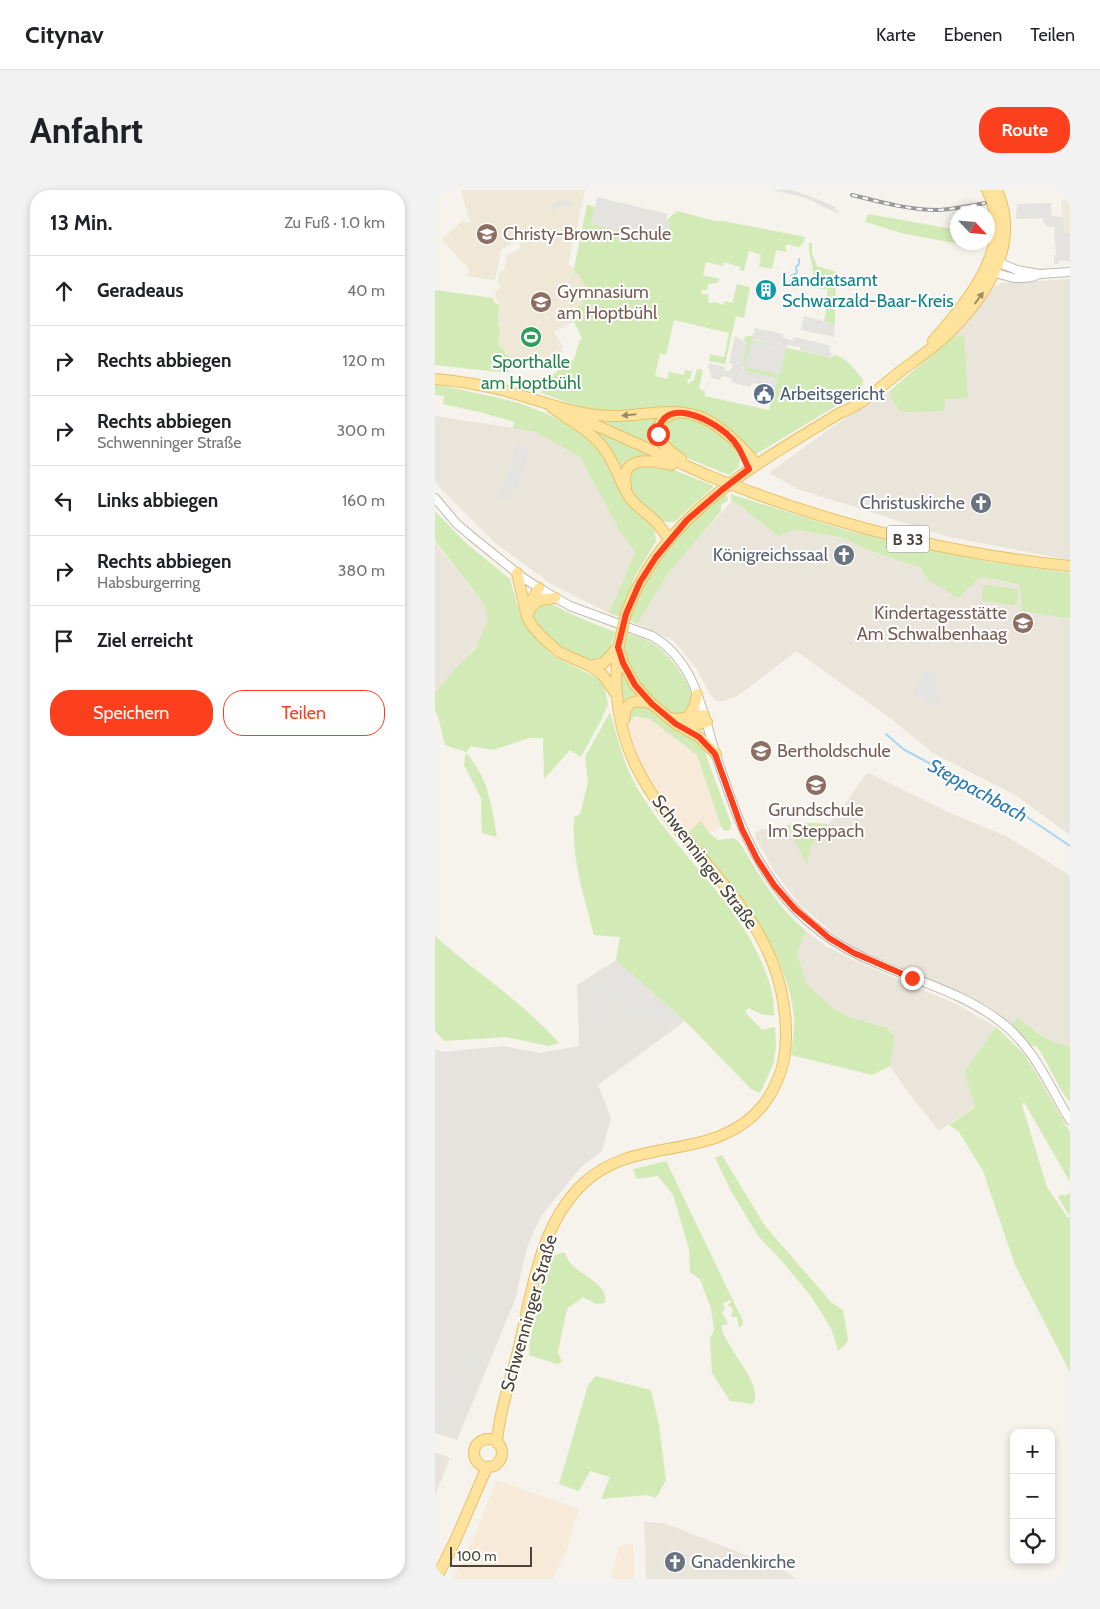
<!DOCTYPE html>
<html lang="de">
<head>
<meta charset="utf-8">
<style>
  :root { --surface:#fff; --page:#f2f2f2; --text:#202124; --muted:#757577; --line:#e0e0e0; --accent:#fc3f1d }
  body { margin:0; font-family:Cabin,sans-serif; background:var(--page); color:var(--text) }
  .controls { position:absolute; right:15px; bottom:15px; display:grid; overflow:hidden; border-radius:10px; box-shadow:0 2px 8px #0003 }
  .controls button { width:45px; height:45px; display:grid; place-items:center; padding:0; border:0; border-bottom:1px solid var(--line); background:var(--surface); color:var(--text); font:25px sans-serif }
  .compass { position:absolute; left:515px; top:15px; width:45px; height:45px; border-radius:50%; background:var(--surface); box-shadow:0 2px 8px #0003; rotate:116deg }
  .scale { position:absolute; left:15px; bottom:12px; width:82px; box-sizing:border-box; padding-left:5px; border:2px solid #4b4439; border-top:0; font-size:14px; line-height:18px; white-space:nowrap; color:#4b4439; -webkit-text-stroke:4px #fff; paint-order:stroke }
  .stop { position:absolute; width:15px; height:15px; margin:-11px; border:4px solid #fc3f1d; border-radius:50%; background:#fff }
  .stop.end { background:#fc3f1d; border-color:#fff; box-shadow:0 1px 5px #0008 }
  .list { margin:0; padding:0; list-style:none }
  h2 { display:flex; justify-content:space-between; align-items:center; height:65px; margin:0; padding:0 20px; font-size:21px }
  h2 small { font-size:16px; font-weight:400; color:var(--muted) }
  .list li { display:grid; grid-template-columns:32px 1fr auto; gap:15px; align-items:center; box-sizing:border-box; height:70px; padding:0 20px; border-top:1px solid var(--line) }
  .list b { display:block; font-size:19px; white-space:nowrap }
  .list p { margin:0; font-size:16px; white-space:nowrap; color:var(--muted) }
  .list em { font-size:16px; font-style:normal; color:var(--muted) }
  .actions { display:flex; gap:10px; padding:15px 20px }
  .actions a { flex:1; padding:11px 0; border:1px solid var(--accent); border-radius:20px; text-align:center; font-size:18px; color:var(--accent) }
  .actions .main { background:var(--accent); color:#fff }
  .icon { flex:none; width:28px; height:28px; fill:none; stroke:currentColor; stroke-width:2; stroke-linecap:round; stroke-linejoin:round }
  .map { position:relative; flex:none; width:635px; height:1389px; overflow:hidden; border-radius:20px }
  header { display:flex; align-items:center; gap:30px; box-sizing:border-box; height:70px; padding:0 25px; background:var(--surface); border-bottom:1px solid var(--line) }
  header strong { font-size:24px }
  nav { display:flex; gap:28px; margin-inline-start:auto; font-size:18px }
  .intro { display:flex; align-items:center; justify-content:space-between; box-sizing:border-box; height:120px; padding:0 30px }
  h1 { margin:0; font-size:35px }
  .button { padding:12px 22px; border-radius:20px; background:var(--accent); color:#fff; font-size:18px; font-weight:700 }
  main { display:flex; gap:30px; padding:0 30px }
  aside { flex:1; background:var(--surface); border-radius:20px; box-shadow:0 2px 8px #0003 }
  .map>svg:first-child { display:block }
  .residential { fill:#eae5da }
  .commercial { fill:#f7ead8 }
  .industrial { fill:#e6e2dd }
  .education { fill:#efe8d6 }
  .green { fill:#d2eab5 }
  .parking { fill:#e5e3e0 }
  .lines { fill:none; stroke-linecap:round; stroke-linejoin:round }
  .stream { stroke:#a9d4f2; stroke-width:2 }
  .minor-casing { stroke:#c2bbae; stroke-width:10 }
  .major-casing { stroke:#e6c16a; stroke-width:12 }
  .minor { stroke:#fff; stroke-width:8 }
  .major { stroke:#ffe39c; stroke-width:10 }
  .rail-casing { stroke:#9a9a9a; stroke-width:4 }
  .rail { stroke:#fff; stroke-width:2; stroke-dasharray:5.5; stroke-linecap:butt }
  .major-bridge-casing { stroke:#e6c16a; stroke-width:12; stroke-linecap:butt }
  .major-bridge { stroke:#ffe39c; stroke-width:10 }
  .oneway { fill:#9c8c66 }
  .route { stroke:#fc3f1d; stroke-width:6 }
  .labels { text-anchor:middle; stroke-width:4; stroke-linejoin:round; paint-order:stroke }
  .shield { fill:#fff; stroke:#817c74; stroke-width:1 }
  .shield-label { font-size:16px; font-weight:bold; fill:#4b4439 }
  .education-label { font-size:18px; fill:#785e54; stroke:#fff; text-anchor:start }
  .culture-label { font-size:18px; fill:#0d838f; stroke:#fff; text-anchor:start }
  .leisure-label { font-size:18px; fill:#27864d; stroke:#fff }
  .service-label { font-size:18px; fill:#4e5e75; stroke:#fff; text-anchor:start }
  .worship-label { font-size:18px; fill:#5b616d; stroke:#fff; text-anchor:end }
  .street-label { font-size:18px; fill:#4b4439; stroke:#fff }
  .water-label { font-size:19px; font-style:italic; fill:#2e7ab2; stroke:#fff }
</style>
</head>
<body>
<header>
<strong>Citynav</strong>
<nav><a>Karte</a><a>Ebenen</a><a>Teilen</a></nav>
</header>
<div class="intro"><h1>Anfahrt</h1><a class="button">Route</a></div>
<main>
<aside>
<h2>13 Min.<small>Zu Fuß · 1.0 km</small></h2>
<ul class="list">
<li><svg class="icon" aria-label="ahead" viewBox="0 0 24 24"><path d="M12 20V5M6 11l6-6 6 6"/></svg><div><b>Geradeaus</b></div><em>40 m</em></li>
<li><svg class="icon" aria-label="right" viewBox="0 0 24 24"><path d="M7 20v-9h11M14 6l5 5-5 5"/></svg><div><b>Rechts abbiegen</b></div><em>120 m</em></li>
<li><svg class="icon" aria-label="right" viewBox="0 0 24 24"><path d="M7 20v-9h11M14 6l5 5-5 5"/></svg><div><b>Rechts abbiegen</b><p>Schwenninger Straße</p></div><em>300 m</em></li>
<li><svg class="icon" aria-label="left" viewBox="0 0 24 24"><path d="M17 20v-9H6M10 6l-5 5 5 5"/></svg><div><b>Links abbiegen</b></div><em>160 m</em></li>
<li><svg class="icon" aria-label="right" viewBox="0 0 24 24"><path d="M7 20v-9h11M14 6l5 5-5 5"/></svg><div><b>Rechts abbiegen</b><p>Habsburgerring</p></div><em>380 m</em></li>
<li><svg class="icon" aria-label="arrive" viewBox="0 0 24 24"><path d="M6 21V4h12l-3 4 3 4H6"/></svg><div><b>Ziel erreicht</b></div></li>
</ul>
<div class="actions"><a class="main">Speichern</a><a>Teilen</a></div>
</aside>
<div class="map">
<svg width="635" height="1389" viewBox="0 0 635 1389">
  <rect width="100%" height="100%" fill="#f6f3ec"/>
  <!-- residential -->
  <path class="residential" d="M635 89V370L514 347 363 299 334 283 394 239 456 200 532 133 559 97 566 93Z
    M0 226 101 241 145 267 183 338 200 363 174 423 116 394 59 352 6 299 0 291Z
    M297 311 305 316 343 346 355 341 363 340 408 348 433 360 486 378 492 389 546 387 586 396 587 421 635 429V645L580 605 498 563 455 528 361 461 312 499 302 506 286 512 281 511 275 504 261 478 239 451 202 434 234 382 248 364Z
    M0 353 57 424 46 450 0 504Z
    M434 583 517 624 571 646 623 678 635 686V856L624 855 601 841 577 835 554 817 536 807 423 759 402 746 366 716 339 681 320 647 321 643 325 640 352 635 379 633 393 634 402 626 431 584Z
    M371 741 391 756 416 769 523 815 561 837 529 882 540 916 504 941 470 898 455 876 460 847 454 838 411 826 395 816 372 794 362 763Z
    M0 1262 15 1268 0 1306Z
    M209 1332 229 1333 347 1379 362 1389H211Z"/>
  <!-- commercial -->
  <path class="commercial" d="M200 526 215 529 262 565 286 636 275 644H251L214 588 204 569 192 534Z
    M61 1290 144 1319 132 1360 118 1389H18L43 1337Z
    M198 1353 199 1389H176L184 1356Z"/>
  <!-- industrial -->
  <path class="industrial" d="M181 770 250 831 163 895 176 928 167 961 146 977 106 1026 92 1057 80 1110 22 1250 0 1243V859L7 862 69 856 105 863 144 856 142 795Z"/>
  <!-- education -->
  <path class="education" d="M26 0H150L140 47 105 40 103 41 97 40 86 47V48L66 60 60 90 33 86 34 79 7 50 27 31 35 33Z
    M635 9V69V44L629 43 626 11Z
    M106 42 138 50 133 75 139 77 138 83 143 84 152 99 147 115 134 122 138 132 119 142 128 157 126 158 128 162 125 164 123 160 99 176 96 172 91 176 75 173 76 166 70 165V161L63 155 65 137 63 135 64 114 60 106 62 100H64L65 96 62 93 65 80 69 81 72 65 86 58 84 54 86 49 95 43 101 45Z"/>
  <!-- green -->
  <path class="green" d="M152 15 160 17 156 34 230 51 235 32 231 31 242 21 280 31H288L370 47 369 52 364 57 352 54 350 57 352 62 341 60 337 79 324 76 326 65 314 61 309 81 305 80V77L289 72 288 76 271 72 268 85 285 89 282 93 273 94 272 100H267L266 104H273L274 113 280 112 289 115 290 111 297 113 302 94 315 97 309 128 301 126 290 174 274 171 275 164 289 167 294 143 239 130 231 165 225 163 220 186 232 189 234 182 249 185 250 180 256 181 257 179 256 188 252 190 253 194 259 190 262 179 268 180 264 199 270 201V206L334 220 342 189 309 181 310 177 307 176 312 152 308 150 311 146H318V150L397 168 399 165C413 168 420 180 429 191L427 192 428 197 426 201 321 264 317 263 271 225 157 221 106 203C112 188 125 177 139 169L144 152 147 148 134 122 147 115 152 99 143 84 138 83Z
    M433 24 518 39 522 38V52L535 53 525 54 470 44 430 32Z
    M374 53H377V63L382 76 401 82 400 134 389 131 393 110 391 109 393 100 370 95C383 86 377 78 375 66 374 62 374 57 374 53Z
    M0 100 58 108 61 114H64L63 134 65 137 63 155 70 161V165L76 166 73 183 0 175Z
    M529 146 533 208 510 209 509 221 471 222 464 220 455 207 456 200 518 147Z
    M0 194 64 208 87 214 110 223 131 233 158 251 170 267 206 324 222 340 220 342 221 351 200 386 184 427 174 423 200 363 183 338 145 267 101 242 78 238 79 232 48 223 8 214 9 206 0 205Z
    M229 224 223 230 234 264 149 225Z
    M250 227C258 230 268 232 276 236 286 242 309 262 304 275 303 279 297 282 294 285L250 267 228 248V236L235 228Z
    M142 231 226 270 187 283Z
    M202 275 234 278 279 296 239 332H231L225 330 206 315 194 299 193 283Z
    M295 304 410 340 474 355 555 372 635 383V429L587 421 585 395 546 387 523 408 492 389 486 378 433 360 408 348 363 340 355 341 343 346 305 316 297 311Z
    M291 305 293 310 286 315V321L234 382 202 434 195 430 196 425 195 424C207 398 223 371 242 349 255 334 270 321 284 308Z
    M0 321 32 354 75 389 82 414 92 438 118 466 164 489 170 500 173 514 165 532 146 567 135 560 109 589 108 548H94L58 560 36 556 31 563C53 586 57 617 62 647L47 643 46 608 29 575 31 562 10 555 3 527 0 521V503L20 479 40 459 53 431 49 414 0 351Z
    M551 395 581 399 583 401 582 413 579 415 549 411 547 409 548 397Z
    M111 413 116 414 147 429 180 442C177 453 172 471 158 472 141 473 96 440 97 423L106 415Z
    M191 443C202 446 214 450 223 457 235 466 265 503 256 519 254 522 249 525 247 526L234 523 200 492 187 464V455Z
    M186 475 210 510 188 518 186 506Z
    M207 514 262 550 269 560 296 633V638L293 641 288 640 286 636 262 565 215 529 200 526 192 534 191 526 194 519Z
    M175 522C183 551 190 579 206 604 247 672 318 723 337 803 339 811 339 819 339 826L325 824 314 818 310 822 327 840 340 837 341 857 338 875 325 903 316 899 250 831 181 770 185 747 159 745C149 706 136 667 139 627L145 624 153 592 150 567Z
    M266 631 275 644 283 650 299 648 305 653C324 685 342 717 371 741L362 763 372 794 395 816 411 826 453 838 460 847 455 876 437 885 356 865C357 853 360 839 359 827 352 754 294 698 251 644Z
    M379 633 393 634 375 658 372 675 352 635Z
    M0 746C41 783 87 811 124 853L113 856 71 847 9 851 0 841Z
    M582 827C598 839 614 854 635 856V912C620 895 615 873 601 856H597L577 835Z
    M561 837 588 863 600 881 635 942V992L589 912 587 915 612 997 633 1028 635 1027V1182L580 1075 548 981 524 942 514 935 540 917 529 882Z
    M287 965 330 1036 397 1113 408 1120 413 1149 411 1154 403 1161 396 1138 375 1105 346 1070 324 1047 296 1001 280 968Z
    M231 971 308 1131V1134L304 1138 302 1127H297L296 1124 298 1121 296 1117 293 1115 296 1112 295 1110 288 1113 290 1119 288 1120 287 1124C290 1127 293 1130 292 1135H287C283 1151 331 1193 318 1214L295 1211 277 1183 275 1149 279 1140 276 1119 265 1089 255 1082 254 1059 238 1005 223 986 202 989 198 979Z
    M635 1003V1024L634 1025 623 1007 627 1004 629 1006Z
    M129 1062C132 1067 134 1073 138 1076 149 1086 174 1096 170 1113L161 1114 148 1107 132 1119 123 1162 127 1172 122 1174 94 1165 95 1150 112 1068Z
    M161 1186 216 1200 224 1235 231 1290 221 1308 212 1305 166 1309 175 1287 155 1281 144 1301 124 1294 153 1195Z"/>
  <!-- parking -->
  <path class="parking" d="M337 0H357L372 5 401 17 400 19 404 21 403 24 371 8Z
    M162 7 233 24 231 31 235 32 230 51 156 34Z
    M126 10H131L139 14 136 17 127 15 118 20 115 18 121 12Z
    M616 13 617 26 628 27 629 43H635V72L625 70 624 74H619V65H621L619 36 613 37 608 32V28L581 29 582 14Z
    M369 126 400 134 399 147 366 140Z
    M320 138 348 144 347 147 358 151 359 147 394 155 397 168 365 160V157L352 155 345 184 309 177 316 151 345 157 317 149Z
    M300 146 308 151 312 152 307 176 309 181 342 188 338 202 326 199 327 195 317 193 315 197 296 192 297 188 287 186 285 190 276 188V184L273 177 274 173 290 177 289 181H294L296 179 298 174 294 173Z
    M82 254 93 259 94 262 82 297 81 296 75 308H59L71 291Z
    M491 480 502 485 505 518 478 503Z
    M181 782 183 785 187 783 195 799 198 796 210 806 212 810 214 809 219 818 227 815 231 818 237 830 230 833 216 831 211 824 204 828 196 825 192 827 184 811 171 817 181 840 168 847 152 815 158 811 152 800 158 796 157 793Z
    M28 1160 46 1168 15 1242 0 1235V1228Z"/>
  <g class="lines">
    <!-- stream -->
    <path class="stream" d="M354 94 357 89 356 86 362 83 361 77 364 74V69
      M451 544 468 559 583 621 635 656"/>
    <!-- minor casing -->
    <g class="minor-casing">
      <path id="minor" d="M565 73 582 80 604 84
        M560 83 579 88H587L597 87 604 84 635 82
        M0 308 21 333 35 345 87 387 104 398 135 416 217 446C261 471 267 522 281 565 296 610 311 657 340 695 366 731 403 758 444 774 485 792 530 804 566 832 599 857 614 896 635 930"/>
    </g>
    <!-- major casing -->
    <g class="major-casing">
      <path id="major" d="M498 151C533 110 581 56 552 0
        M0 189C24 191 48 195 71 201 106 211 142 226 179 226 209 226 241 215 270 229 287 237 310 259 321 274
        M116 217C136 231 160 243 172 263 182 278 185 293 195 308 202 317 212 323 220 331 226 336 229 344 234 349
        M241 223C208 234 226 256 246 269
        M138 225 274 286
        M191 297C184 265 216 270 236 275
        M316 302C419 340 526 365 635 376
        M82 383 92 427 98 437 107 447 124 462 155 476 167 484 181 504
        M96 417 105 410 120 408
        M191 424C225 326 321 274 405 223 426 216 449 194 467 180 483 168 501 156 515 142 553 104 586 54 562 0
        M92 427 98 408 104 398
        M186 465 188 473 200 495 217 514 241 534 264 547 281 564
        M155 476 169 473 183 457
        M234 528 243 529 269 525
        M251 529C258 521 261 515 262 504
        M189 530C190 510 199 509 217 514
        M250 538 272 532
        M39 1263a14 14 0 1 1 28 0a14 14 0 1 1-28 0Z
        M62 1253C64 1223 74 1195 82 1165 97 1106 102 1036 150 992 202 944 281 974 329 914 339 900 346 885 349 869 353 845 351 823 346 800 326 710 243 659 203 580 183 542 177 496 184 454
        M1 1389 20 1351 52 1277"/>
    </g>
    <!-- minor -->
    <use href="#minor" class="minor"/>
    <!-- major -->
    <use href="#major" class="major"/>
    <!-- rail casing -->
    <g class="rail-casing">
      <path id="rail" d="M417 5C445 12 474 20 503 20 519 19 534 16 550 13"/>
    </g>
    <!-- rail -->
    <use href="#rail" class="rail"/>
    <!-- major-bridge casing -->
    <g class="major-bridge-casing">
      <path id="major-bridge" d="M274 286 316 302
        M184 454 191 424"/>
    </g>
    <!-- major-bridge -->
    <use href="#major-bridge" class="major-bridge"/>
  </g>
  <!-- one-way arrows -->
  <defs><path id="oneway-solid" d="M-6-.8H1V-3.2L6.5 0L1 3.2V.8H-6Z" transform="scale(1.25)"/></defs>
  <g class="oneway">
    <use href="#oneway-solid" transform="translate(544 108) rotate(-54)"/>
    <use href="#oneway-solid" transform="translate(194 225) rotate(175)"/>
  </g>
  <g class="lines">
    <!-- route -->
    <path class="route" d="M223 244C227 204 278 230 294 246 305 256 307 266 314 279L288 299 252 330 221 367 205 392 191 424 183 457 188 473 200 495 217 514 241 534 264 547 280 564 307 639 322 669 339 695 360 719 394 748 419 763 477 788"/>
  </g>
  <!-- icons -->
  <defs>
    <g id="school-disc" transform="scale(1.125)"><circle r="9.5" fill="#8d6e63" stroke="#fff"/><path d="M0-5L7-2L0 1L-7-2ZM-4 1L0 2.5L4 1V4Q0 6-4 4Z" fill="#fff"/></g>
    <g id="building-disc" transform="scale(1.125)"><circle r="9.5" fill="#0f9aa8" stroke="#fff"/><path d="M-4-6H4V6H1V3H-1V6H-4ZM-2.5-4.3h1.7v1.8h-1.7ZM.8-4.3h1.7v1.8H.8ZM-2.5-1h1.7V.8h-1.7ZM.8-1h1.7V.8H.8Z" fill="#fff"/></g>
    <g id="stadium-disc" transform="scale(1.125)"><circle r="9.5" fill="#2e9e5b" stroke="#fff"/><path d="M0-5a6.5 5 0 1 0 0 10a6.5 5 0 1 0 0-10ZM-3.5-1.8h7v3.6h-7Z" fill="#fff"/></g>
    <g id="civic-disc" transform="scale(1.125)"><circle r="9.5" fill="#5c6f8a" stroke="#fff"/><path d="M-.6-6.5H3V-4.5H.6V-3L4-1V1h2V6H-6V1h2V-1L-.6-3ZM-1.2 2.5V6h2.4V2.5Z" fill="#fff"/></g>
    <g id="church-disc" transform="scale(1.125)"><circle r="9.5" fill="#6b7280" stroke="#fff"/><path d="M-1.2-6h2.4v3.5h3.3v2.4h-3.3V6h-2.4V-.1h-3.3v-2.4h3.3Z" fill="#fff"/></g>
  </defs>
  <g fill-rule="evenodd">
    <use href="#school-disc" x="52" y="44"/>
    <use href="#building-disc" x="331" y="100"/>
    <use href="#school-disc" x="106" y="112"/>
    <use href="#stadium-disc" x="96" y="147"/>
    <use href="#civic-disc" x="329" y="204"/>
    <use href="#church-disc" x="546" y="313"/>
    <use href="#church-disc" x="409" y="365"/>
    <use href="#school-disc" x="588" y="433"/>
    <use href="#school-disc" x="326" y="561"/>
    <use href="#school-disc" x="381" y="595"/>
    <use href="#church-disc" x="240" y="1372"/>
  </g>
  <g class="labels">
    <!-- shield labels -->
    <rect class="shield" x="452" y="335.5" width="42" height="27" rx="4"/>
    <g class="shield-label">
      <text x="473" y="355">B 33</text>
    </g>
    <!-- education labels -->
    <g class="education-label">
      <text x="68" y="50">Christy-Brown-Schule</text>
      <text x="122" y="108">Gymnasium<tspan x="122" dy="21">am Hoptbühl</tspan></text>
      <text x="572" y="429" text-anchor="end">Kindertagesstätte<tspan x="572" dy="21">Am Schwalbenhaag</tspan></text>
      <text x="342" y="567">Bertholdschule</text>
      <text x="381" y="626" text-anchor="middle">Grundschule<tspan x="381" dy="21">Im Steppach</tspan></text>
    </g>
    <!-- culture labels -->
    <g class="culture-label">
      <text x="347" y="96">Landratsamt<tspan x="347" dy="21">Schwarzald-Baar-Kreis</tspan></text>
    </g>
    <!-- leisure labels -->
    <g class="leisure-label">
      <text x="96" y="178">Sporthalle<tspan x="96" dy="21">am Hoptbühl</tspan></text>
    </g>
    <!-- service labels -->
    <g class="service-label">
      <text x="345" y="210">Arbeitsgericht</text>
    </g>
    <!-- worship labels -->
    <g class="worship-label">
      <text x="530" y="319">Christuskirche</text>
      <text x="393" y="371">Königreichssaal</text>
      <text x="256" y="1378" text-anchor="start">Gnadenkirche</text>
    </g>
    <!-- street labels -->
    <g class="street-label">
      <text transform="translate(270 672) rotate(53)" y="6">Schwenninger Straße</text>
      <text transform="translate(94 1123) rotate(-74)" y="6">Schwenninger Straße</text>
    </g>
    <!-- water labels -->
    <g class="water-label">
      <text transform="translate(543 600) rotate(29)" y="7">Steppachbach</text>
    </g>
  </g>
</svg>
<div class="controls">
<button>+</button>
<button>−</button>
<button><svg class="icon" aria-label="locate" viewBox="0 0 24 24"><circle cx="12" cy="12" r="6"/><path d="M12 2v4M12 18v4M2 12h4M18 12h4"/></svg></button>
</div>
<svg class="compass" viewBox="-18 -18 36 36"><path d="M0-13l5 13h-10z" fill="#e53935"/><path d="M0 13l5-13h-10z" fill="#757577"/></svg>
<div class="scale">100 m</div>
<div class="stop" style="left:223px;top:244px"></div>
<div class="stop end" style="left:477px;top:788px"></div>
</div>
</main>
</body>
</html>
